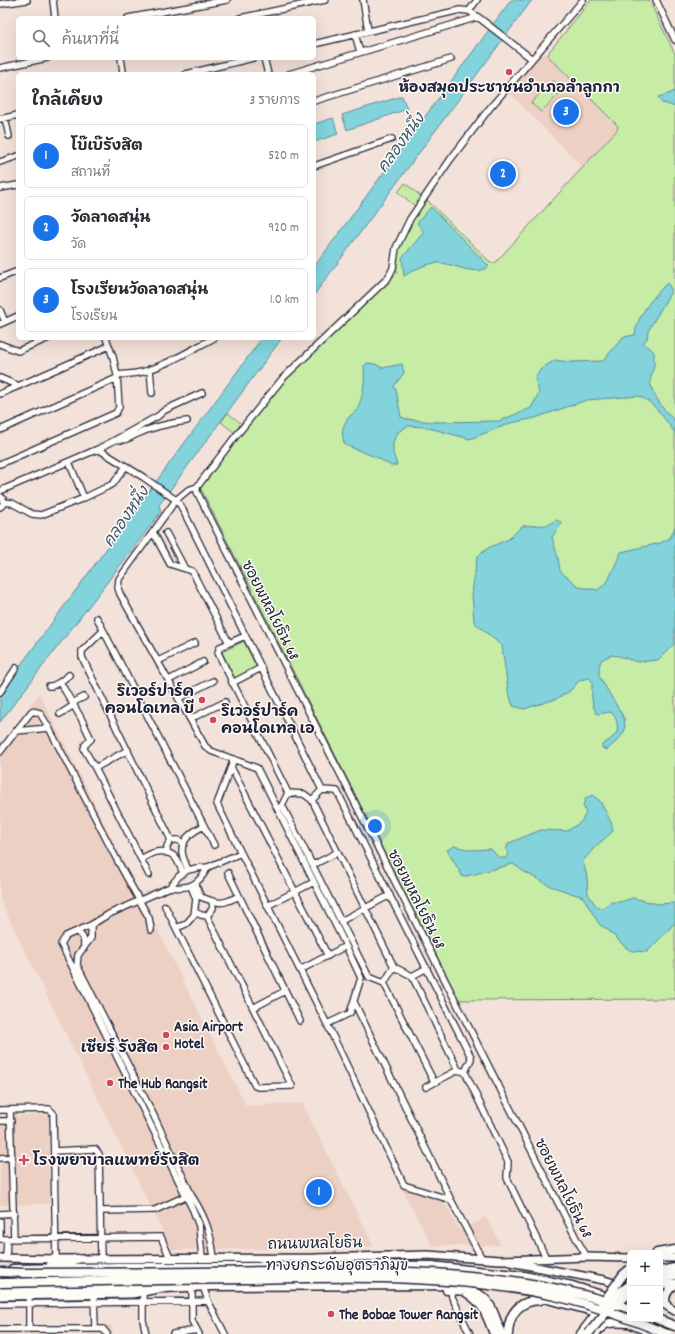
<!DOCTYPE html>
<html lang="th">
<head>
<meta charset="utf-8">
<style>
  :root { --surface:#fff; --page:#f2f2f3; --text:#2b2b33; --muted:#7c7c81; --line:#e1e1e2; --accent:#1a73e8 }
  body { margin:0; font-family:Dekko,"Playpen Sans Thai",sans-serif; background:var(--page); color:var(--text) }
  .controls { position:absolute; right:12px; bottom:12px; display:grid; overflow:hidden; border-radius:6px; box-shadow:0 4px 16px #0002 }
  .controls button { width:36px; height:36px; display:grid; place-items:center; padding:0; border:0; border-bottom:1px solid var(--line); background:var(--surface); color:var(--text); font:20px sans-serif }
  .you { position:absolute; left:375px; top:826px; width:14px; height:14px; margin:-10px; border:3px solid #fff; border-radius:50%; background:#1a73e8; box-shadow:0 0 0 6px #1a73e833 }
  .badge { display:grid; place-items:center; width:26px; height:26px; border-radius:50%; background:var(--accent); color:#fff; font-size:13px; font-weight:700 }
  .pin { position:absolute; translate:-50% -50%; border:2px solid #fff; box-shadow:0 1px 4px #0006 }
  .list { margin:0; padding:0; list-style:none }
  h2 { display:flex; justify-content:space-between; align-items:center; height:52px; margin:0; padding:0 16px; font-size:17px }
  h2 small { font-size:13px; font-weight:400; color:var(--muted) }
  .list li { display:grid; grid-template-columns:26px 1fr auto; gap:12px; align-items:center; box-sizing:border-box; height:64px; margin:0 8px 8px; padding:0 8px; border:1px solid var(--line); border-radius:6px }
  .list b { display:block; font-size:15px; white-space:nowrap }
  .list p { margin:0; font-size:13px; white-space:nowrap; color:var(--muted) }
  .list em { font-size:13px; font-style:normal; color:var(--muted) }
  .icon { flex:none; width:22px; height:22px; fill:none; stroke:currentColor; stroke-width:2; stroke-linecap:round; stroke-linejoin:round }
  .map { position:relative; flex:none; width:675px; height:1334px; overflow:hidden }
  .search { position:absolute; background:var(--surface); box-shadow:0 4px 16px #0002; left:16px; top:16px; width:300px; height:44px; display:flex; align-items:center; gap:10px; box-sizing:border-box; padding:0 14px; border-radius:6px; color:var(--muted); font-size:15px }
  .panel { position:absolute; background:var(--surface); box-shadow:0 4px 16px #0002; left:16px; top:72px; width:300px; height:268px; border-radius:6px }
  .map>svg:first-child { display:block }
  .built { fill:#ecd0c4 }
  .green { fill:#c6eca6; stroke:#748770 }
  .water { fill:#82d3dc; stroke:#5c8c9c }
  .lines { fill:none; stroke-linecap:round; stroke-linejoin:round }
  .minor-casing { stroke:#22223b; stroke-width:8 }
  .major-casing { stroke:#22223b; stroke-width:10 }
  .highway-casing { stroke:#22223b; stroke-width:11 }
  .minor { stroke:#fdfcf7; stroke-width:5.5 }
  .major { stroke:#fdfcf7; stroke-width:7 }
  .highway { stroke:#fdfcf7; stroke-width:8 }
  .highway-bridge-casing { stroke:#22223b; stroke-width:11; stroke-linecap:butt }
  .highway-bridge { stroke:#fdfcf7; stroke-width:8 }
  .poi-dot { fill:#d1495b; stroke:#fdfcf7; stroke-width:1.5 }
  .labels { text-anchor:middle; stroke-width:3; stroke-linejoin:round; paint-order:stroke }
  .poi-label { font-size:15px; font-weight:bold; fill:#22223b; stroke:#fdfcf7; text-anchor:start }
  .street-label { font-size:15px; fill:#22223b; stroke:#fdfcf7 }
  .water-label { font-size:16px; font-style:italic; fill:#3f576b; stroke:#fdfcf7 }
</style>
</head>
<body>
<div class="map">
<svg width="675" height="1334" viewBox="0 0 675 1334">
  <rect width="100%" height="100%" fill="#f3e2d9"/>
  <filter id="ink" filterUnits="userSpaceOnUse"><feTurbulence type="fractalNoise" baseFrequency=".025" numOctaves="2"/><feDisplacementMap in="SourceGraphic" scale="8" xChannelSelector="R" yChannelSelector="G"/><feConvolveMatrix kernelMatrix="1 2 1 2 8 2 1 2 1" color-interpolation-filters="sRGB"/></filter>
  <g filter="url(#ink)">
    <!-- built -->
    <path class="built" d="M543 51 618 126 617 131 583 168 509 92Z
      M39 693 246 1106 302 1103 374 1247 172 1250 0 900V747Z
      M48 1115 50 1204 0 1205V1116Z
      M401 1187 444 1201 460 1231 486 1217 501 1245 432 1246Z
      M0 1325H111L113 1334H0Z"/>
    <!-- green -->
    <path class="green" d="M591 0H649L675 54V999L459 1000 200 487 290 373 397 273 396 251 408 223 425 198 491 263H495L617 130 618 126 548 56 549 52Z
      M553 80 563 90 541 112 531 103Z
      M405 183 423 198 416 207 398 192Z
      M228 413 243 425 236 434 221 422Z
      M244 641 257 668 235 679 222 652Z"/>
    <!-- water -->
    <path class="water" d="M511 0H532L314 295V267Z
      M675 91V107L667 104 662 103 658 97 671 93Z
      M402 96 407 109 347 130 342 115Z
      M333 118 338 134 314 142V124Z
      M431 207 489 266C476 278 454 263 438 263 426 263 414 270 404 276L402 258 424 232 417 223Z
      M667 283 672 290 648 331 647 339 643 343 650 348 654 352V365L650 381 653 392 662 407 675 421V433C665 420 654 401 638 396L587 400 535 418 511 423 470 439 425 427 408 426 398 432 393 442V453L397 465 391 466 378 458 345 445C341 434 341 426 350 416 353 413 357 411 358 407 364 395 365 379 364 366L367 363 375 364 383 368 402 364 404 373 394 386 396 390 401 417 407 419 433 422 499 421 531 408 539 393 535 378 541 369 555 360 569 362 603 361 623 337 635 335C637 315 653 297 667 283Z
      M262 338H282L159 505 161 512 0 722V693Z
      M557 520 562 523 552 537 558 558 560 571 579 587 598 590 608 581 621 552 660 543 670 538 675 527V643L658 660 637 662 619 656 611 655 601 660 599 667V676L624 718 625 726 624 732 619 739 607 750 602 748V745L611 739 617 732C618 724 617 718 611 712L597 714C590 703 592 693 592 681L589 678 580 680 570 691 556 699 524 709 513 706 508 690 502 646 474 622 472 593 477 557 488 548 509 539 522 526 547 525Z
      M592 795 600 801 611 822 613 831 595 847 583 861 587 877 588 894 597 907 602 908 611 902H620L633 898 658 904 675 903V923L647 952 632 951 625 947 608 930 599 924 583 897 550 886 523 871 513 864 463 877 447 850 454 846 471 850 491 849 499 858H506L508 854 506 849 509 843 541 830 567 831 581 822 586 813 583 805 586 798Z"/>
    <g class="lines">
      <!-- minor casing -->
      <g class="minor-casing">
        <path id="minor" d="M53 0 55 18
          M363 0 368 30
          M656 0 675 40
          M0 4 27 0
          M469 11 477 0
          M128 18 227 0
          M240 18 325 0
          M355 34 360 52
          M314 44 460 10 469 11 478 17 532 59
          M121 58 123 72
          M264 58 268 74
          M0 68 47 58
          M186 74 253 58
          M289 74 478 17
          M314 101 451 59
          M5 118 9 136
          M0 119 18 115
          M0 162 18 156
          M314 166 392 139
          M0 188 18 185
          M0 278 18 271
          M0 310 5 322
          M0 324 18 316
          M0 344 18 351 49 338
          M150 369 152 393
          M117 375C125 374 134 374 142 372 167 365 191 350 214 338
          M0 378 19 386
          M0 394 109 346
          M0 430 117 378
          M117 439C124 442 129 438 135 435 152 427 168 423 187 421
          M98 449 117 439 158 416 165 410 202 393
          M69 462 84 498
          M0 464 116 413 119 407 117 375 113 357 106 338
          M197 487V492L577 1240 587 1257
          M0 491 98 449 143 477 176 500 181 506 322 790
          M0 496C5 499 5 504 0 507
          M4 502 12 503 32 514 41 515 84 498 113 484 126 466
          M153 532 170 564 192 571 229 643
          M166 533 184 567
          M97 618 214 845
          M103 631 82 651V657L171 840
          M245 636 220 647 218 652 219 655 288 793
          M158 661 195 643
          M69 675 60 682 81 718 91 739 85 745 84 749 95 768 149 875
          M169 680 203 662
          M232 683 261 668
          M49 686H52L60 682
          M0 692 16 668
          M179 698 213 681
          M72 703 84 697
          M60 714 74 705
          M190 719 225 702
          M16 731 32 711 40 713 49 728
          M0 752 16 731 49 728 116 858 149 918 151 930
          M234 759 217 804 241 853 327 1024 404 1185 451 1200
          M231 767 328 956
          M95 768 128 750
          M288 793 304 794 312 800 394 967 412 976 427 968
          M312 800 322 790 337 791 471 1057V1059L465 1072
          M282 805 369 977 384 983 394 967
          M281 807 288 793
          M167 853V846L171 840H178L184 844
          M141 859C151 853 162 847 174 856 178 860 181 868 183 873
          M313 865 338 852
          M188 870C186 864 182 857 182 851 182 838 193 831 204 826
          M228 873 300 1021
          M195 884 201 897C219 904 222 905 239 896
          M170 887C191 889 198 885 208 867
          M165 906 255 1086 258 1087 292 1086 207 916
          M267 906 314 882
          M195 912 201 915 207 916 213 908 212 901
          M341 921 390 895
          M91 925V938L78 955 77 965 151 1110 193 1198C206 1218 211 1235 214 1257
          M176 928 186 924 194 915 196 899 191 886
          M76 932C84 935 84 940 84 948
          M300 970 346 946
          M412 976 458 1070 465 1072
          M384 983 434 1082
          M354 1002 451 1200 482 1259
          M253 1008 285 991
          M327 1024 350 1013 361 978 346 946 257 768 211 751 205 746 120 594 118 588 119 579 176 500 188 490 197 487 235 437 283 378 388 278 393 268 396 248 410 219 450 160 489 109 583 0
          M465 1072 508 1162 507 1178 546 1258
          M426 1087 458 1070
          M0 1110 49 1109 53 1113 56 1259
          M10 1110 14 1239
          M0 1121H11
          M54 1151 95 1149 99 1154 101 1259
          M0 1158 12 1157
          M101 1211 155 1210 186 1196
          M0 1214 14 1213
          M0 1221V1239
          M0 1239 161 1237 170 1258
          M202 1257 199 1226 193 1210 61 944 66 936 91 925 109 914 170 887 179 876 188 870 197 868 208 867 241 853
          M6 1258 7 1239
          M203 1286 208 1301 225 1334
          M192 1287V1321L199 1334
          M451 1290 452 1297 470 1334
          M143 1293V1320L146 1334
          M94 1294 95 1329
          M29 1301V1328
          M0 1304 208 1301
          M0 1329H103L107 1334
          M173 1334 197 1330"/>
      </g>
      <!-- major casing -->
      <g class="major-casing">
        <path id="major" d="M0 1258 56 1259 315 1258 427 1255 500 1260 587 1257 630 1258
          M660 1258H675
          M510 1262 604 1280 630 1288
          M660 1285 675 1283
          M0 1296 132 1294 158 1289
          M660 1302 675 1311
          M667 1306C663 1297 668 1290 675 1285"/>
      </g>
      <!-- highway casing -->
      <g class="highway-casing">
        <path id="highway" d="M657 1253 675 1250
          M51 1265 77 1259
          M13 1269 126 1267H250L363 1265 431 1266 524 1276 572 1286 630 1304
          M660 1271 675 1268
          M660 1279 675 1275
          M0 1290 143 1287 164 1288 213 1286 455 1285
          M447 1290C456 1290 466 1290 475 1293 491 1297 496 1320 501 1334
          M467 1293C483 1302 488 1318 494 1334
          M532 1295 604 1314
          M657 1319 675 1326
          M624 1321 655 1334
          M508 1334C509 1313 519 1301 540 1300
          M581 1334 597 1313
          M595 1334C606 1320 612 1322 628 1323"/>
      </g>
      <!-- minor -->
      <use href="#minor" class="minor"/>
      <!-- major -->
      <use href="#major" class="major"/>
      <!-- highway -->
      <use href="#highway" class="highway"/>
      <!-- highway-bridge casing -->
      <g class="highway-bridge-casing">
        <path id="highway-bridge" d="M0 1272 26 1273C111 1273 195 1272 280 1271 399 1270 516 1269 630 1309
          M0 1283C83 1281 165 1280 248 1279 350 1277 454 1274 555 1296 593 1305 631 1319 667 1334
          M602 1304 623 1275 630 1269
          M606 1304 616 1295 630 1285
          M588 1334 609 1309 630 1293"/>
      </g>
      <!-- highway-bridge -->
      <use href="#highway-bridge" class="highway-bridge"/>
    </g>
  </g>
  <!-- markers -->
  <g class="poi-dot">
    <circle cx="509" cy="72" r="4"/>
    <circle cx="202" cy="700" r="4"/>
    <circle cx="213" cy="720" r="4"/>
    <circle cx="166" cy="1035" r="4"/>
    <circle cx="166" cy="1047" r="4"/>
    <circle cx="110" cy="1083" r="4"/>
    <path d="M22 1154h4v4h4v4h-4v4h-4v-4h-4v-4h4z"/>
    <circle cx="331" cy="1314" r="4"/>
  </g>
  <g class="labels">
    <!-- poi labels -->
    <g class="poi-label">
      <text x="509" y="92" text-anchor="middle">ห้องสมุดประชาชนอำเภอลำลูกกา</text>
      <text x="194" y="696" text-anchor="end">ริเวอร์ปาร์ค<tspan x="194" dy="17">คอนโดเทล บี</tspan></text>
      <text x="221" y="716">ริเวอร์ปาร์ค<tspan x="221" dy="17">คอนโดเทล เอ</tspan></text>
      <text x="174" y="1031">Asia Airport<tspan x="174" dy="17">Hotel</tspan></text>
      <text x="158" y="1052" text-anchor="end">เซียร์ รังสิต</text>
      <text x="118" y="1088">The Hub Rangsit</text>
      <text x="33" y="1165">โรงพยาบาลแพทย์รังสิต</text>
      <text x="339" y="1319">The Bobae Tower Rangsit</text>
    </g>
    <!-- street labels -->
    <g class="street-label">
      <text transform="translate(271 610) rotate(63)" y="5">ซอยพหลโยธิน 68</text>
      <text transform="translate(417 899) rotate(63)" y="5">ซอยพหลโยธิน 68</text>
      <text transform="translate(564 1188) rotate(63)" y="5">ซอยพหลโยธิน 68</text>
      <text transform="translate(315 1243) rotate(-1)" y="5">ถนนพหลโยธิน</text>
      <text x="337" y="1270">ทางยกระดับอุตราภิมุข</text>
    </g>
    <!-- water labels -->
    <g class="water-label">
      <text transform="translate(400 142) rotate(-54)" y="6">คลองหนึ่ง</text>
      <text transform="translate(125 516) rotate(-56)" y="6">คลองหนึ่ง</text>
    </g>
  </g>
</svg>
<div class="controls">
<button>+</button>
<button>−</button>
</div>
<div class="you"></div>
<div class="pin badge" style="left:319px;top:1192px">1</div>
<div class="pin badge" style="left:503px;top:174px">2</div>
<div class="pin badge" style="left:566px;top:112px">3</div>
<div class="search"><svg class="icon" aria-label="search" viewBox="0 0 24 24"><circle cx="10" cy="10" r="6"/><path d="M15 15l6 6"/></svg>ค้นหาที่นี่</div>
<section class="panel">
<h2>ใกล้เคียง<small>3 รายการ</small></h2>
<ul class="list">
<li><span class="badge">1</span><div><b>โบ๊เบ๊รังสิต</b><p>สถานที่</p></div><em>520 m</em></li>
<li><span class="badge">2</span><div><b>วัดลาดสนุ่น</b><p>วัด</p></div><em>920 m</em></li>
<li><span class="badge">3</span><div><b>โรงเรียนวัดลาดสนุ่น</b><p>โรงเรียน</p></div><em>1.0 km</em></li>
</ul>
</section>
</div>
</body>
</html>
